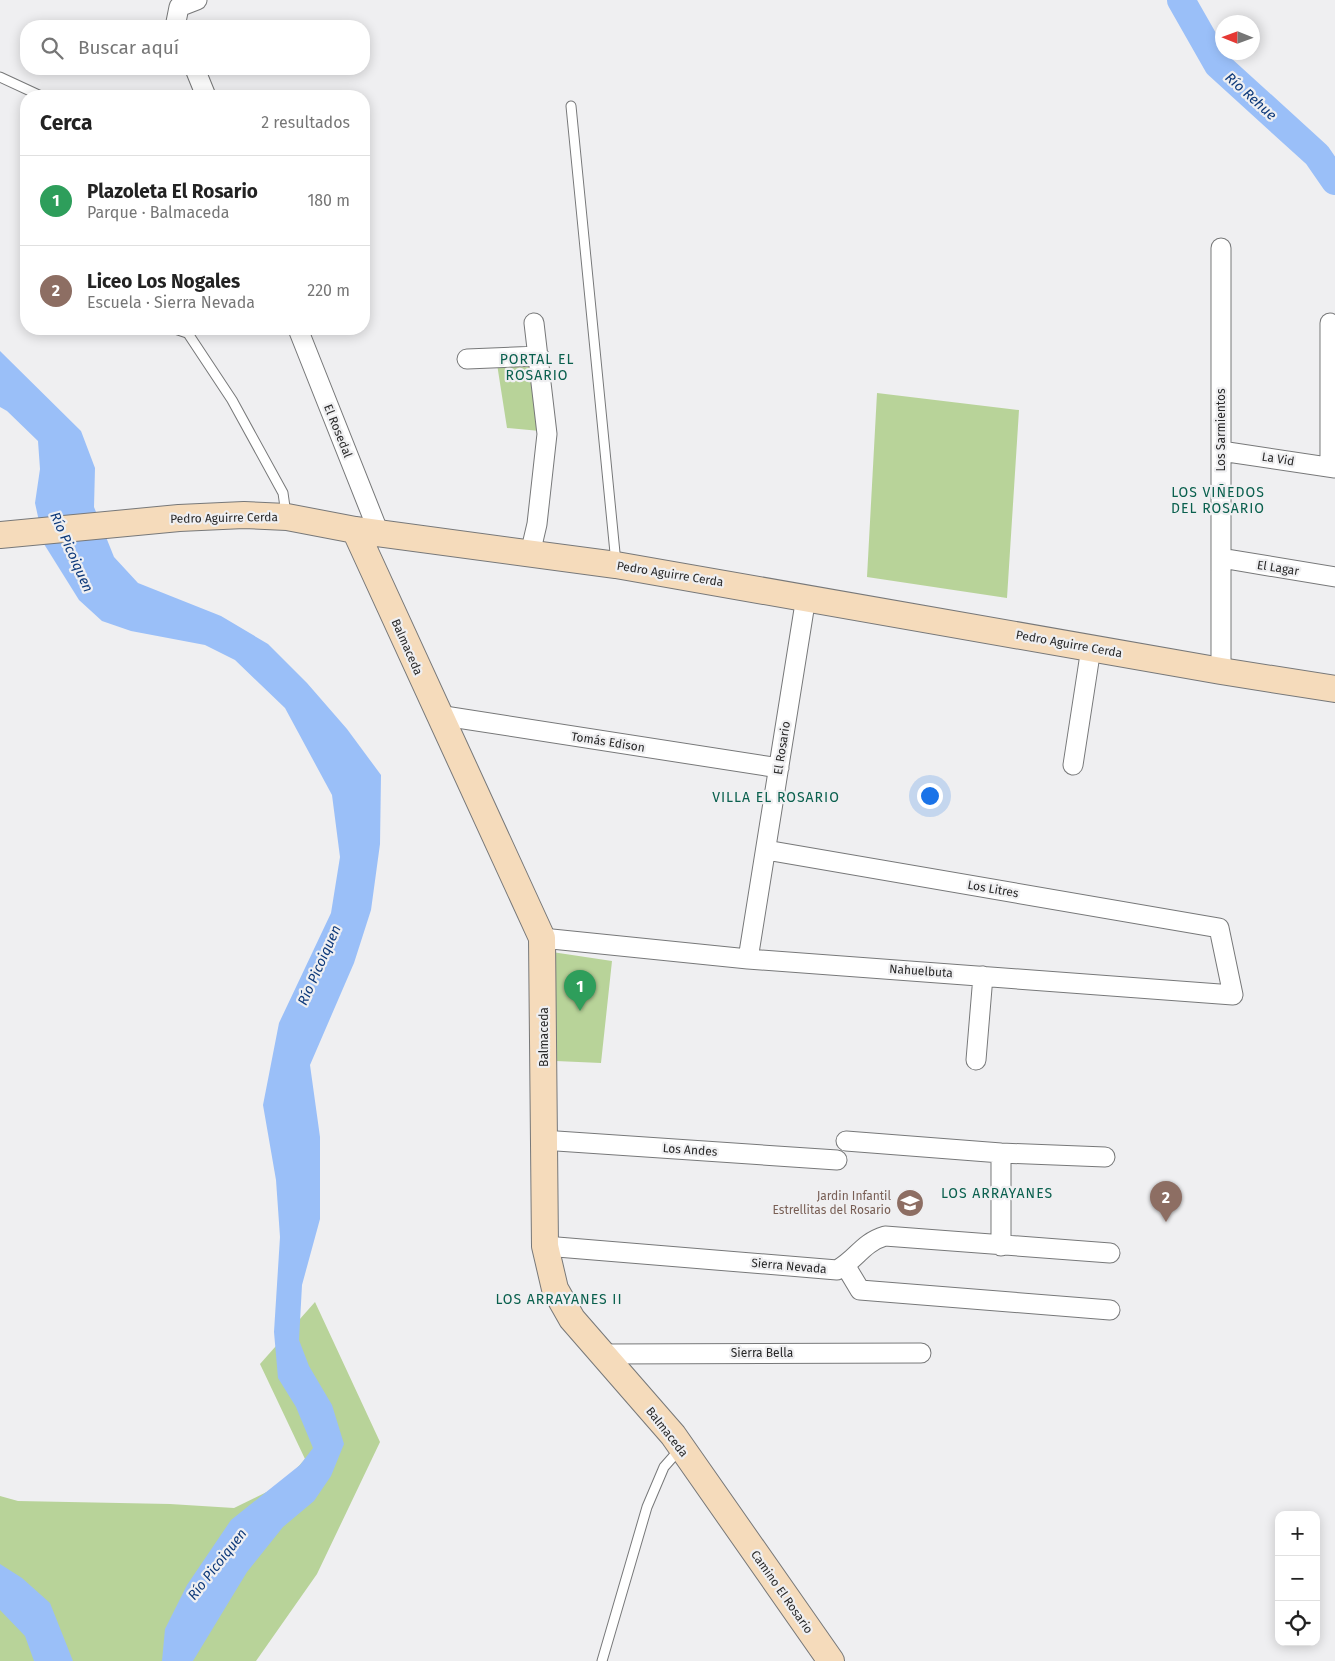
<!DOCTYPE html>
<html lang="es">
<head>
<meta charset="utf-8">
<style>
  :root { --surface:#fff; --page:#f6f6f6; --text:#222; --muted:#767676; --line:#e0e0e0; --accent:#2563eb }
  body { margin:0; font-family:"Fira Sans",sans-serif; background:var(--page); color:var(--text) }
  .controls { position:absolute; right:15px; bottom:15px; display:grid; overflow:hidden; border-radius:10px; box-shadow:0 2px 12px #0003 }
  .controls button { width:45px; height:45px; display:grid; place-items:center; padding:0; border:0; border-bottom:1px solid var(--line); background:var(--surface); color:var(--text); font:25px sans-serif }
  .compass { position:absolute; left:1215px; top:15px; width:45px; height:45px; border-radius:50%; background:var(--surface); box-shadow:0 2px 12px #0003; rotate:271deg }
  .you { position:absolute; left:929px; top:795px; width:18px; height:18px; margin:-12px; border:4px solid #fff; border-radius:50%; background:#1a73e8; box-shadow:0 0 0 8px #1a73e833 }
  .badge { display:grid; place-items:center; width:32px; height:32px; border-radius:50%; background:var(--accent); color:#fff; font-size:16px; font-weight:700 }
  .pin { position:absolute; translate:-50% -41px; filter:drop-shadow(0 1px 2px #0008) }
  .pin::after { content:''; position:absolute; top:26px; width:18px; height:15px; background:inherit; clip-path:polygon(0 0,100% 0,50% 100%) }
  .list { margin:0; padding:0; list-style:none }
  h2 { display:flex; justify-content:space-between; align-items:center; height:65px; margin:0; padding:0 20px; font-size:21px }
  h2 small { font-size:16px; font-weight:400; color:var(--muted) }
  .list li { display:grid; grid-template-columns:32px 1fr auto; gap:15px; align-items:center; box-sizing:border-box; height:90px; padding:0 20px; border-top:1px solid var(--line) }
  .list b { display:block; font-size:19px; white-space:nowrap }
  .list p { margin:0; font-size:16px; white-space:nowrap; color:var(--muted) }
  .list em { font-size:16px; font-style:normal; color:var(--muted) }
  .icon { flex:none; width:28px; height:28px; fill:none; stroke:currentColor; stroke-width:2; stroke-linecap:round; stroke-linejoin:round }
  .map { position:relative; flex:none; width:1335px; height:1661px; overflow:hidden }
  .search { position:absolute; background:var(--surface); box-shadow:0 2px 12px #0003; left:20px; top:20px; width:350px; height:55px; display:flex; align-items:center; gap:12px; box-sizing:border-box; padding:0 18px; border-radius:20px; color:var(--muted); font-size:19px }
  .panel { position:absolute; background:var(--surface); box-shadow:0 2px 12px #0003; left:20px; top:90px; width:350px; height:245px; border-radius:20px }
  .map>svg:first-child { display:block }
  .green { fill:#b8d399 }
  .water { fill:#9abff8 }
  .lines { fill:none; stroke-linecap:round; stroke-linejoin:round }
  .river { stroke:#9abff8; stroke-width:28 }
  .lane-casing { stroke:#777879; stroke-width:11 }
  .street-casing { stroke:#777879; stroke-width:21 }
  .secondary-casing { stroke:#777879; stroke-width:28 }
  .lane { stroke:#fff; stroke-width:9 }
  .street { stroke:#fff; stroke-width:19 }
  .secondary { stroke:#f5dbbb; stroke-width:26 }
  .labels { text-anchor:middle; stroke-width:4.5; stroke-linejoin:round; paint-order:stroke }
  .street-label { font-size:12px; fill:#282828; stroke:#efeff1 }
  .education-label { font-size:12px; fill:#785e54; stroke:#efeff1; text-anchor:end }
  .water-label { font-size:14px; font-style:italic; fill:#0d397a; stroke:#efeff1 }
  .neighbourhood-label { font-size:14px; letter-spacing:1px; fill:#0a604e; stroke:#efeff1 }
</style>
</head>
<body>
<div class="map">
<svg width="1335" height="1661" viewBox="0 0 1335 1661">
  <rect width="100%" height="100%" fill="#efeff1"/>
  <!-- green -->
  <path class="green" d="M533 362 540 431 507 428 497 364Z
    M877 393 1019 410 1007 598 867 577Z
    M552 952 612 961 601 1063 556 1061Z
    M315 1302 380 1442 317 1574 256 1661H0V1496L18 1501 170 1504 234 1508 283 1484 305 1459 260 1364Z"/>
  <!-- water -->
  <path class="water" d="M0 351 81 431 95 468 94 507 114 557 138 583 221 616 268 644 307 683 347 729 381 775 380 844 371 910 354 963 310 1065 320 1137V1219L302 1285 299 1340 309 1366 332 1405 344 1444 331 1476 314 1501 283 1527 247 1572 193 1661H162L165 1629 187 1585 231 1520 300 1465 313 1448 296 1407 278 1378 274 1332 280 1237 276 1180 263 1105 279 1023 331 913 340 857 332 795 285 708 235 660 205 645 131 631 102 621 79 600 44 544 35 503 40 469 38 441 7 411 0 407Z
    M0 1564 22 1578 50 1603 73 1661H34L25 1636 0 1610Z"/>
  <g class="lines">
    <!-- river -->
    <path class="river" d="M1181 0 1218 65 1317 155 1335 181"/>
    <!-- lane casing -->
    <g class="lane-casing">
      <path id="lane" d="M0 77 41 96
        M571 106 616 563
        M175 329 187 333
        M185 329 232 400 283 493 286 514
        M602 1661 647 1507 664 1467 679 1450"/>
    </g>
    <!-- street casing -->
    <g class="street-casing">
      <path id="street" d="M178 26 176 22 179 7 197 0
        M195 69 206 96
        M1221 248V671
        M1330 323V467
        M298 329 379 533
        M467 359 539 356
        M1221 451 1335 468
        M530 554 537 524 547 434 534 323
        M1221 558 1335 577
        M438 715 779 768
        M1073 765 1091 648
        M542 938 748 959 1233 995 1219 928 766 850
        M748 959 806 597
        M976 1060 983 976
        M542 1140 837 1160
        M846 1141 1001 1153 1105 1157
        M1001 1153V1246
        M545 1246 837 1270C857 1259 862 1243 885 1236L1110 1253
        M845 1265 860 1290 1110 1310
        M603 1354 921 1353"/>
    </g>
    <!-- secondary casing -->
    <g class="secondary-casing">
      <path id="secondary" d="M355 530 542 938 545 1246 555 1289 572 1319 673 1435 831 1661
        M0 535 179 518 244 515 287 517 355 530 616 565 1221 671 1335 689"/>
    </g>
    <!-- lane -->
    <use href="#lane" class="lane"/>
    <!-- street -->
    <use href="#street" class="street"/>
    <!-- secondary -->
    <use href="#secondary" class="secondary"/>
  </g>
  <!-- icons -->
  <defs>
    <g id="school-disc" transform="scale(1.4375)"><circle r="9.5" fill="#8d6e63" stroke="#efeff1"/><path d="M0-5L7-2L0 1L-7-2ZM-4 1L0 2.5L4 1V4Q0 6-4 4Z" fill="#fff"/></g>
  </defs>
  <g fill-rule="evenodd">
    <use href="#school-disc" x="910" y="1203"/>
  </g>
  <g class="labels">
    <!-- street labels -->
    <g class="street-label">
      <text transform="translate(1221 430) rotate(-90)" y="4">Los Sarmientos</text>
      <text transform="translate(338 431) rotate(68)" y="4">El Rosedal</text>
      <text transform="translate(1278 459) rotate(9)" y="4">La Vid</text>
      <text transform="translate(224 518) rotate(-1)" y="4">Pedro Aguirre Cerda</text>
      <text transform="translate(1278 568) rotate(9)" y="4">El Lagar</text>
      <text transform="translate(670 574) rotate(9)" y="4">Pedro Aguirre Cerda</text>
      <text transform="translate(1069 644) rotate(10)" y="4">Pedro Aguirre Cerda</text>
      <text transform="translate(407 647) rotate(66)" y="4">Balmaceda</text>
      <text transform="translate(608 742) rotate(9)" y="4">Tomás Edison</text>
      <text transform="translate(782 748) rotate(-81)" y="4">El Rosario</text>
      <text transform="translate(993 889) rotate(10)" y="4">Los Litres</text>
      <text transform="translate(921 971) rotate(4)" y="4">Nahuelbuta</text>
      <text transform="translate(544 1037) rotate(-90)" y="4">Balmaceda</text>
      <text transform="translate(690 1150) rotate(4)" y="4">Los Andes</text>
      <text transform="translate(789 1266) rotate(5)" y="4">Sierra Nevada</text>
      <text x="762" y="1357">Sierra Bella</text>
      <text transform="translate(667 1432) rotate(52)" y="4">Balmaceda</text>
      <text transform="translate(782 1592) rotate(55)" y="4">Camino El Rosario</text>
    </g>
    <!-- education labels -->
    <g class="education-label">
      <text x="891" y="1200">Jardin Infantil<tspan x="891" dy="14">Estrellitas del Rosario</tspan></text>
    </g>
    <!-- water labels -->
    <g class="water-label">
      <text transform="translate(1251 96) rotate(42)" y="5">Río Rehue</text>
      <text transform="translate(72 552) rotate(66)" y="5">Río Picoiquen</text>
      <text transform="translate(319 965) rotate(-66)" y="5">Río Picoiquen</text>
      <text transform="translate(217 1564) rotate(-52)" y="5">Río Picoiquen</text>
    </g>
    <!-- neighbourhood labels -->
    <g class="neighbourhood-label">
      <text x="537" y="364">PORTAL EL<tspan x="537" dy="16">ROSARIO</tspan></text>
      <text x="1218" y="497">LOS VIÑEDOS<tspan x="1218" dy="16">DEL ROSARIO</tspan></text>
      <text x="776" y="802">VILLA EL ROSARIO</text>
      <text x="997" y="1198">LOS ARRAYANES</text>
      <text x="559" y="1304">LOS ARRAYANES II</text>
    </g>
  </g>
</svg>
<div class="controls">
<button>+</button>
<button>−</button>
<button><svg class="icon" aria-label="locate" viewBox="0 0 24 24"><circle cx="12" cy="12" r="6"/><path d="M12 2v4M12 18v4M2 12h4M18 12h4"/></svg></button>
</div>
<svg class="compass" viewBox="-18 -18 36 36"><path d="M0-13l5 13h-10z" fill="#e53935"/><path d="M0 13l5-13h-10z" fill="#767676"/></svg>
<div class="you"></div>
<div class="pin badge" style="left:580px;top:1011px;background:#2e9e5b">1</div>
<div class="pin badge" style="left:1166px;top:1222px;background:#8d6e63">2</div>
<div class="search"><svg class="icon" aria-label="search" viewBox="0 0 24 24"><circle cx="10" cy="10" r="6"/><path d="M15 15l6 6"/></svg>Buscar aquí</div>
<section class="panel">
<h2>Cerca<small>2 resultados</small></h2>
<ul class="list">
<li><span class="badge" style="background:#2e9e5b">1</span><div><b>Plazoleta El Rosario</b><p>Parque · Balmaceda</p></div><em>180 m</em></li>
<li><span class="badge" style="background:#8d6e63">2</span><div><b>Liceo Los Nogales</b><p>Escuela · Sierra Nevada</p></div><em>220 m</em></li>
</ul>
</section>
</div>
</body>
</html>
